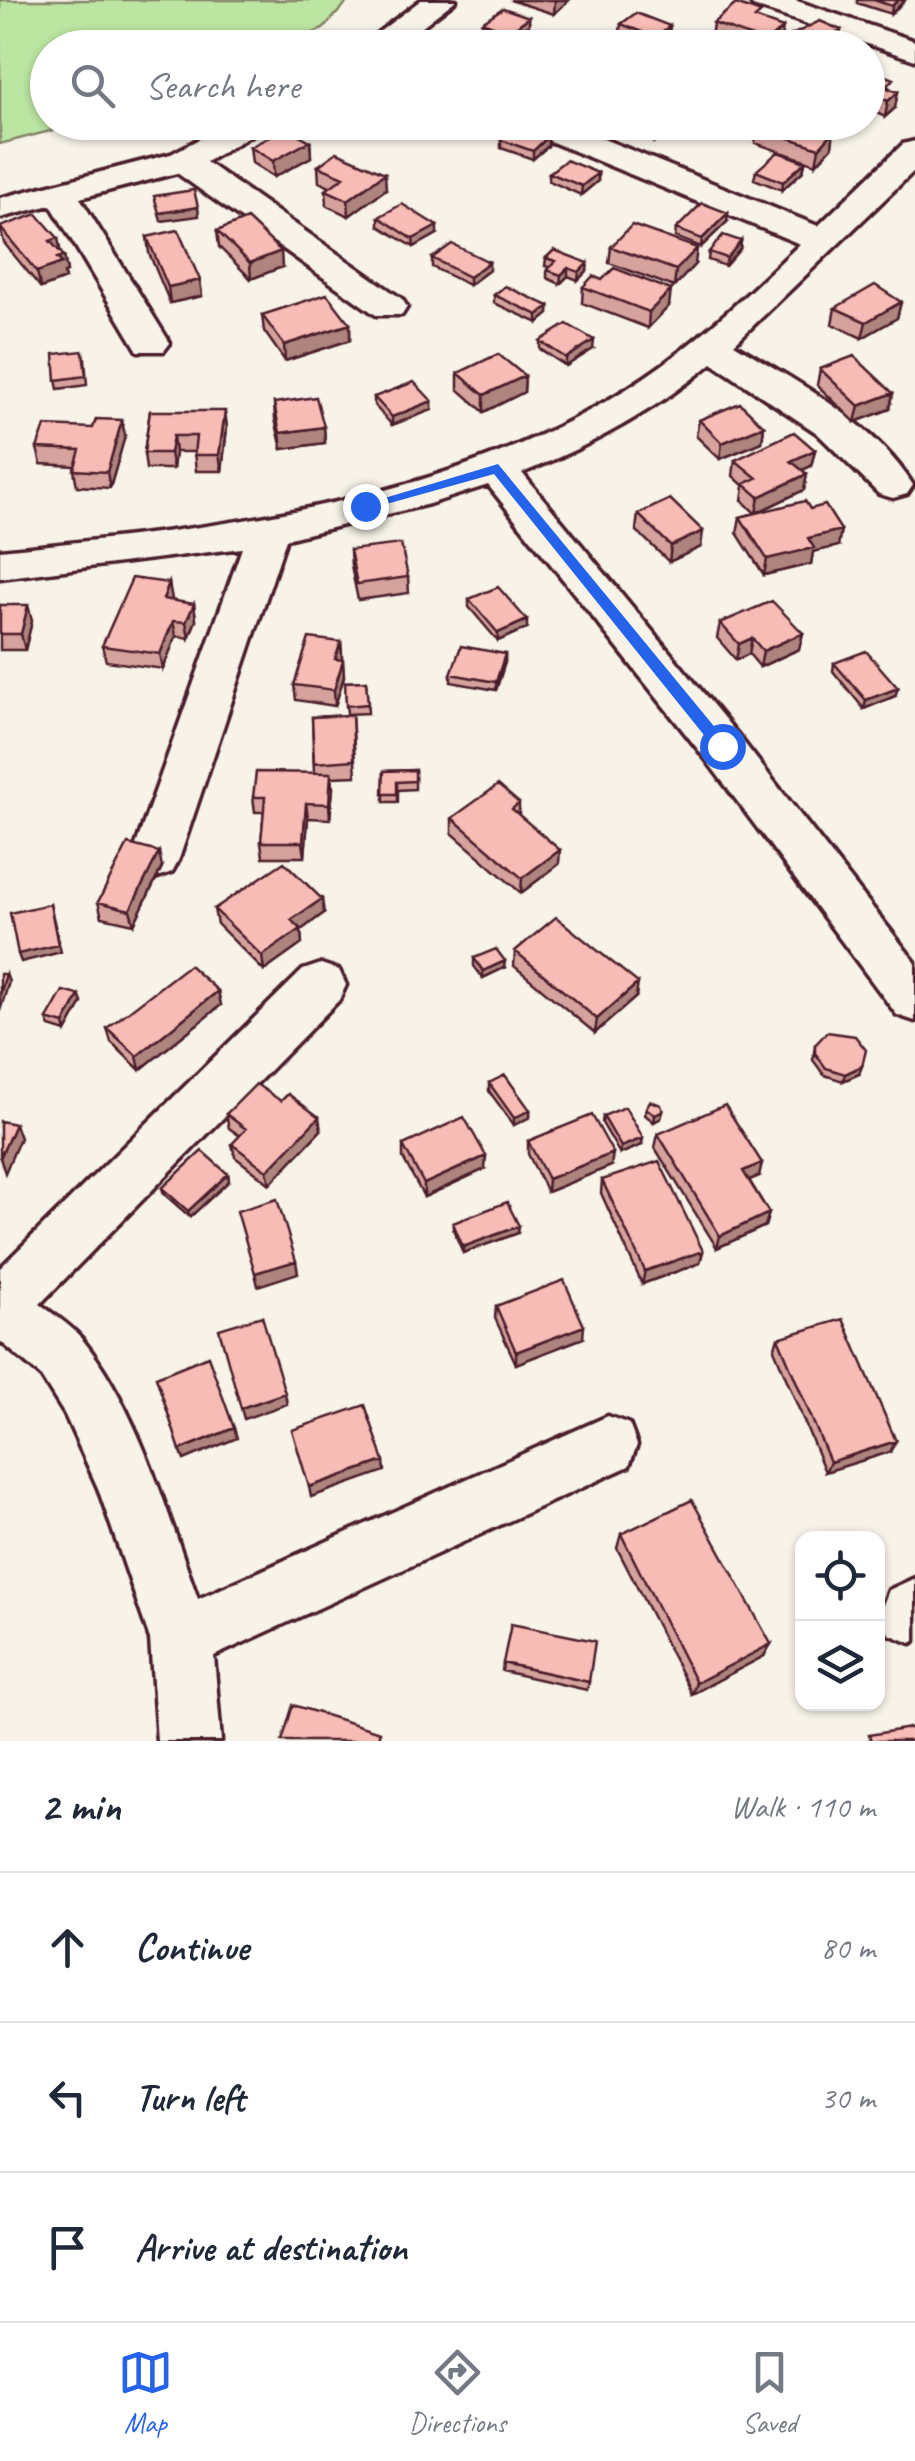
<!DOCTYPE html>
<html lang="en">
<head>
<meta charset="utf-8">
<style>
  :root { --surface:#fff; --page:#f2f2f3; --text:#1f2937; --muted:#747a83; --line:#e0e1e3; --accent:#2563eb }
  body { margin:0; font-family:Caveat,sans-serif; background:var(--page); color:var(--text) }
  .controls { position:absolute; right:30px; bottom:30px; display:grid; overflow:hidden; border-radius:20px; box-shadow:0 2px 8px #0004 }
  .controls button { width:90px; height:90px; display:grid; place-items:center; padding:0; border:0; border-bottom:2px solid var(--line); background:var(--surface); color:var(--text); font:50px sans-serif }
  .stop { position:absolute; width:30px; height:30px; margin:-22px; border:8px solid #2563eb; border-radius:50%; background:#fff }
  .stop.end { background:#2563eb; border-color:#fff; box-shadow:0 2px 10px #0008 }
  .list { margin:0; padding:0; list-style:none }
  h2 { display:flex; justify-content:space-between; align-items:center; height:130px; margin:0; padding:0 40px; font-size:42px }
  h2 small { font-size:32px; font-weight:400; color:var(--muted) }
  .list li { display:grid; grid-template-columns:65px 1fr auto; gap:30px; align-items:center; box-sizing:border-box; height:150px; padding:0 40px; border-top:2px solid var(--line) }
  .list b { display:block; font-size:38px; white-space:nowrap }
  .list em { font-size:32px; font-style:normal; color:var(--muted) }
  .icon { flex:none; width:55px; height:55px; fill:none; stroke:currentColor; stroke-width:2; stroke-linecap:round; stroke-linejoin:round }
  .map { position:relative; flex:none; width:915px; height:1741px; overflow:hidden }
  .search { position:absolute; background:var(--surface); box-shadow:0 2px 8px #0004; left:30px; right:30px; top:30px; height:110px; display:flex; align-items:center; gap:25px; box-sizing:border-box; padding:0 35px; border-radius:55px; color:var(--muted); font-size:38px }
  .sheet { height:580px; background:var(--surface) }
  nav { display:flex; justify-content:space-around; align-items:center; box-sizing:border-box; height:140px; border-top:2px solid var(--line); background:var(--surface); font-size:28px; color:var(--muted) }
  nav a { display:grid; justify-items:center; gap:5px }
  nav .on { color:var(--accent) }
  .map>svg:first-child { display:block }
  .green { fill:#bbe5a1; stroke:#828266; stroke-width:2.5 }
  .lines { fill:none; stroke-linecap:round; stroke-linejoin:round }
  .minor-casing { stroke:#4a1f2b; stroke-width:7 }
  .minor { fill:#f7f3e8; fill-rule:evenodd }
  .wall { fill:#d5a29d; stroke:#4a1f2b; stroke-width:2.5 }
  .shaded-wall { fill:#ae847f; stroke:#4a1f2b; stroke-width:2.5 }
  .building { fill:#f8bcb6; stroke:#4a1f2b; stroke-width:2.5 }
  .route { fill:#2563eb }
</style>
</head>
<body>
<div class="map">
<svg width="915" height="1741" viewBox="0 0 915 1741">
  <rect width="100%" height="100%" fill="#f7f3e8"/>
  <filter id="ink" filterUnits="userSpaceOnUse"><feTurbulence type="fractalNoise" baseFrequency=".01" numOctaves="2"/><feDisplacementMap in="SourceGraphic" scale="20" xChannelSelector="R" yChannelSelector="G"/><feConvolveMatrix kernelMatrix="1 2 1 2 8 2 1 2 1" color-interpolation-filters="sRGB"/></filter>
  <g filter="url(#ink)">
    <!-- green -->
    <path class="green" d="M0 0H349L323 29 279 47 48 48V122L81 123 0 144Z"/>
    <g class="lines">
      <!-- minor casing -->
      <g class="minor-casing">
        <path id="minor" d="M421 0H456L394 48H358Z
          M749 0H794L915 41V60L753 6Z
          M231 122H273L206 162 402 299 407 307 402 315H376L177 173 80 198 170 343 164 351H138L51 205 0 218V198L171 154Z
          M540 123H564L818 226 903 144 915 141V170L734 344C797 382 873 421 913 485L907 494 893 498 879 494 817 433 712 363C656 410 590 446 522 473L737 734 915 962V1021L897 1015 705 758 488 485 429 504 286 539 179 859 172 872 155 878 138 872 131 859 242 548 0 578V550C217 529 459 502 645 377 701 339 751 291 800 244L540 137 535 130Z
          M321 964 339 970 346 985 339 1000 40 1304C54 1315 71 1325 82 1339 138 1408 168 1516 198 1599L608 1416 629 1424 637 1445 629 1466 214 1656 221 1741H157L150 1639 98 1488 65 1415 40 1375 0 1341V1268L303 970Z
          M915 1578V1641L911 1643 889 1634 880 1612 889 1590Z"/>
      </g>
      <!-- minor -->
      <use href="#minor" class="minor"/>
    </g>
    <!-- wall -->
    <path class="wall" d="M510 0H569L554 14Z
      M857 0H905L891 14 857 3Z
      M529 17V25L509 40 482 30V22Z
      M760 20 780 44 776 48H736L711 38 713 23Z
      M621 24 669 34 655 46 620 32Z
      M786 38 839 41 848 46V48H785Z
      M868 69 892 90 895 108 885 117 874 112Z
      M624 122H674L654 142 623 131Z
      M757 127 832 147 816 164 755 143Z
      M501 140 548 146 533 159 501 148Z
      M310 141 311 157 274 177 252 163 250 147Z
      M805 162 803 171 782 190 754 179 756 171Z
      M318 166 386 189 349 216 327 206 326 190 330 187 319 182Z
      M549 173H598V181L581 195 549 181Z
      M379 217 437 234 414 247 379 226Z
      M727 222 701 247 675 237 676 229Z
      M0 227 64 256 67 272 64 273 65 279 41 288 4 243Z
      M217 231 282 267 251 279 219 247Z
      M147 237 200 280 202 296 170 303 149 253Z
      M741 241 740 249 725 266 708 260 709 252Z
      M611 247 695 264 674 287 609 263Z
      M432 258 489 262V270L469 285 432 267Z
      M546 258 587 271 578 280 568 276 560 284 547 278V270L549 267 545 266Z
      M583 287 669 306 648 328 582 303Z
      M494 295 549 306V314L538 323 494 303Z
      M901 302 897 318 862 338 832 324 835 308Z
      M262 315 350 324V340L285 361 264 331Z
      M540 341 593 349 566 366 540 349Z
      M85 359 87 385 58 389 56 380Z
      M820 369 893 393 890 409 855 422 817 385Z
      M458 373 525 376 524 392 484 412 458 389Z
      M374 397 432 401V410L392 425 374 405Z
      M274 403 324 427 325 443 282 449 275 419Z
      M150 411 227 427 222 471H196L194 452H175L173 469H146L144 453Z
      M699 420 764 426 762 442 720 459 696 436Z
      M93 428 125 436 110 488 77 486 74 470 75 466 41 464 37 448Z
      M815 450 811 466 802 470 807 474 804 490 759 512 838 546 813 552 811 564 764 575 737 533 740 517 755 513 742 500 744 486 733 476 735 460Z
      M638 514 701 547 669 562 636 530Z
      M350 550 408 577 409 593 358 600 351 566Z
      M169 583 171 601 194 604 196 620 189 638 176 636 163 669 106 661 102 646Z
      M469 599 527 628 498 641 469 607Z
      M0 605 32 621 25 650H0Z
      M720 623 803 633 799 649 760 667 749 654 736 660 717 638Z
      M341 642 344 676 335 706 296 700 294 685Z
      M505 654V662L496 690 451 682V674Z
      M834 663 895 696 864 709 833 671Z
      M366 681 368 713 347 714 345 682Z
      M352 715 356 776 332 777 333 788 330 819 308 818 305 857H263L261 842 264 812H255L253 797 314 773 312 717Z
      M415 770V789L398 790V802H384V771Z
      M519 803V815L559 864 521 893 452 833V818Z
      M162 867 134 924 102 917 98 902Z
      M214 909 324 913 301 930 302 944 264 971 217 924Z
      M515 951 636 997 595 1033 514 966Z
      M474 958 504 968 483 978 474 966Z
      M218 991 221 1005 140 1070 111 1042 107 1028Z
      M79 995 82 1003 66 1032 50 1027 47 1019Z
      M815 1045 859 1074 843 1081 824 1075 813 1060Z
      M489 1083 530 1110V1117L514 1125 489 1091Z
      M646 1108 663 1111 661 1118 654 1122 645 1115Z
      M226 1114 321 1130 270 1184 235 1157 232 1144 240 1136 229 1128Z
      M603 1116 642 1145 620 1154 602 1123Z
      M658 1134 759 1176 749 1180 769 1213 765 1226 717 1248 655 1148Z
      M528 1141 611 1166 547 1192 528 1154Z
      M403 1145 485 1169 424 1197 403 1158Z
      M228 1174 229 1181 190 1217 164 1194 162 1188Z
      M602 1180 703 1251 700 1263 642 1284 601 1193Z
      M453 1223 518 1233 463 1253 453 1229Z
      M496 1306 583 1338 516 1364 495 1318Z
      M778 1338 890 1452 825 1472 774 1349Z
      M621 1534 764 1656 692 1694 617 1548Z
      M503 1663 589 1682 587 1690 502 1671Z"/>
    <!-- shaded-wall -->
    <path class="shaded-wall" d="M555 0H569L554 14Z
      M898 0H905L891 14 892 6Z
      M529 17V25L509 40V32Z
      M670 26 669 34 655 46V37Z
      M783 28 780 44 776 48H765L766 42Z
      M841 30 838 46 830 37Z
      M898 92 895 108 885 117 888 101Z
      M877 97 874 112 868 118V105Z
      M659 122H674L654 142 655 126Z
      M834 131 832 147 816 164 819 148Z
      M548 137V146L533 159V151Z
      M310 141 311 157 274 177 273 161Z
      M805 162 803 171 782 190 783 182Z
      M385 173 386 189 349 216 348 200Z
      M598 173V181L581 195 582 186Z
      M198 207 199 216 161 221 159 213Z
      M728 213 727 222 701 247 702 239Z
      M437 226V234L414 247 413 239Z
      M58 238 61 254 50 241Z
      M741 241 740 249 725 266 727 258Z
      M697 248 695 264 674 287 676 270Z
      M281 251 282 267 251 279 250 263Z
      M64 256 67 272 64 273 65 279 41 288 37 272 57 258Z
      M489 262V270L469 285V277Z
      M588 263 587 271 578 280 579 272Z
      M568 268V276L560 284 561 275Z
      M200 280 202 296 170 303 168 287Z
      M671 290 669 306 648 328 649 312Z
      M901 302 897 318 862 338 866 322Z
      M549 306V314L538 323V315Z
      M350 324V340L285 361 284 345Z
      M594 340 593 349 566 366V358Z
      M525 376 524 392 484 412V395Z
      M893 393 890 409 855 422 859 406Z
      M432 401V410L392 425V417Z
      M225 411 227 427 222 471 219 455Z
      M122 420 125 436 110 488 107 472Z
      M764 426 762 442 720 459 722 443Z
      M324 427 325 443 282 449 280 433Z
      M173 436 175 452 173 469 170 453Z
      M815 450 811 466 788 477 791 461Z
      M807 474 804 490 756 513 759 497Z
      M841 530 838 546 813 552 811 564 764 575 767 559 808 538Z
      M703 531 701 547 669 562 671 546Z
      M169 583 172 599 165 615 163 599Z
      M194 604 196 620 189 638 186 622Z
      M28 605 32 621 25 650 21 634Z
      M527 620V628L498 641V633Z
      M173 621 176 636 163 669 160 654Z
      M803 633 799 649 760 667 763 651Z
      M752 638 749 654 736 660 739 644Z
      M341 642 342 658 337 675 335 659Z
      M505 654V662L496 690V682Z
      M343 660 344 676 335 706 334 690Z
      M898 688 895 696 864 709 866 700Z
      M331 773 333 788 330 819 329 804Z
      M306 803 308 818 305 857 303 842Z
      M560 850 559 864 521 893 522 878Z
      M159 852 162 867 134 924 130 910Z
      M322 899 324 913 301 930 302 944 264 971 262 956 291 920Z
      M50 904 61 952 21 962 18 954Z
      M505 961 504 968 483 978V971Z
      M6 974 9 982 0 1011V994Z
      M638 983 636 997 595 1033 597 1019Z
      M218 991 221 1005 140 1070 137 1056Z
      M79 995 82 1003 66 1032 64 1024Z
      M862 1066 859 1074 843 1081 845 1074Z
      M530 1110V1117L514 1125V1118Z
      M663 1111 661 1118 654 1122 655 1115Z
      M319 1117 321 1130 270 1184 267 1171Z
      M15 1124 20 1138 5 1173 0 1158Z
      M643 1138 642 1145 620 1154 621 1147Z
      M613 1153 611 1166 547 1192 548 1179Z
      M486 1156 485 1169 424 1197V1184Z
      M762 1163 759 1176 740 1184 743 1171Z
      M228 1174 229 1181 190 1217 188 1211Z
      M769 1213 765 1226 717 1248 720 1236Z
      M519 1226 518 1233 463 1253V1247Z
      M703 1251 700 1263 642 1284 645 1271Z
      M296 1261 298 1273 258 1286 255 1273Z
      M584 1326 583 1338 516 1364V1352Z
      M285 1393 287 1404 244 1419 241 1408Z
      M234 1428 237 1438 184 1460 180 1450Z
      M896 1441 890 1452 825 1472 830 1462Z
      M384 1461 385 1471 311 1497 309 1487Z
      M771 1644 764 1656 692 1694 696 1683Z"/>
    <!-- building -->
    <path class="building" d="M874 0H898L892 6Z
      M736 4 761 13 755 18 783 28 766 42 713 23Z
      M503 8 529 17 509 32 482 22Z
      M636 13 670 26 655 37 621 24Z
      M820 21 841 30 830 37 848 46 845 48H807L786 38Z
      M457 32 487 42 480 48H439Z
      M868 69 894 79 885 87 898 92 888 101 877 97 868 105Z
      M761 122H808L834 131 819 148 757 127Z
      M516 126 548 137 533 151 501 140Z
      M287 128 310 141 273 161 250 147Z
      M337 152 385 173 348 200 326 190 344 177 318 166Z
      M778 152 805 162 783 182 756 171Z
      M566 160 598 173 582 186 549 173Z
      M194 190 198 207 159 213 154 196Z
      M702 203 728 213 702 239 676 229Z
      M402 204 437 226 413 239 379 217Z
      M37 214 58 238 50 241 64 256 57 258 62 263 37 272 0 227Z
      M247 219 281 251 250 263 217 231Z
      M632 225 697 248 676 270 611 247Z
      M178 230 200 280 168 287 147 237Z
      M723 235 741 241 727 258 709 252Z
      M452 244 489 262 469 277 432 258Z
      M554 250 588 263 579 272 568 268 561 275 547 270 556 261 546 258Z
      M614 268 671 290 649 312 583 287 593 276 602 280Z
      M875 285 901 302 866 322 835 308Z
      M505 286 549 306 538 315 494 295Z
      M327 294 350 324 284 345 262 315Z
      M567 324 594 340 566 358 540 341Z
      M83 351 86 376 56 380 54 354Z
      M498 354 525 376 484 395 458 373Z
      M854 356 893 393 859 406 820 369Z
      M414 382 432 401 392 417 374 397Z
      M316 397 324 427 280 433 274 403Z
      M740 403 764 426 722 443 699 420Z
      M150 411H225L219 455H194L196 436H173L170 453H144Z
      M96 419 122 420 107 472 74 470 80 450 37 448 45 426 93 428Z
      M794 432 815 450 791 461 807 474 759 497 744 484 757 478 735 460Z
      M670 499 703 531 671 546 638 514Z
      M805 501 810 509 825 505 841 530 808 538 814 548 767 559 740 517Z
      M401 544 408 577 357 584 350 550Z
      M132 578 169 583 163 599 194 604 186 622 173 621 160 654 102 646Z
      M498 587 527 620 498 633 469 599Z
      M772 601 803 633 763 651 752 638 739 644 720 623Z
      M0 605H28L21 634H0Z
      M309 638 341 642 335 659 343 660 334 690 294 685Z
      M461 646 505 654 496 682 451 674Z
      M866 651 898 688 866 700 834 663Z
      M366 681 368 704 346 706 345 682Z
      M352 715 354 760 314 763 312 717Z
      M415 770V781L397 782V794H383L384 771Z
      M256 772 331 773 329 804 306 803 303 842H261L265 797H253Z
      M498 785 519 803 512 809 560 850 522 878 452 818Z
      M128 844 159 852 130 910 98 902Z
      M284 862 322 899 291 920 301 929 262 956 214 909Z
      M50 904 58 945 18 954 10 913Z
      M556 917 638 983 597 1019 515 951Z
      M496 949 505 961 483 971 474 958Z
      M189 965 218 991 137 1056 107 1028Z
      M0 974H6L0 994Z
      M63 991 79 995 64 1024 47 1019Z
      M827 1032 855 1036 866 1050 862 1066 845 1074 826 1068 815 1053V1045Z
      M505 1075 530 1110 514 1118 489 1083Z
      M256 1084 281 1101 288 1094 319 1117 267 1171 232 1144 246 1129 226 1114Z
      M650 1101 661 1105 663 1111 655 1115 646 1108Z
      M725 1105 762 1163 743 1171 769 1213 720 1236 658 1134Z
      M625 1107 643 1138 621 1147 603 1116Z
      M592 1115 613 1153 548 1179 528 1141Z
      M464 1117 486 1156 424 1184 403 1145Z
      M0 1121 15 1124 0 1158Z
      M202 1151 228 1174 188 1211 162 1188Z
      M659 1161 703 1251 645 1271 602 1180Z
      M277 1199 296 1261 255 1273 237 1211Z
      M507 1202 519 1226 463 1247 453 1223Z
      M564 1280 584 1326 516 1352 496 1306Z
      M262 1316 285 1393 241 1408 219 1329Z
      M843 1319 896 1441 830 1462 778 1338Z
      M208 1356 234 1428 180 1450 156 1377Z
      M365 1405 384 1461 309 1487 292 1430Z
      M692 1500 771 1644 696 1683 621 1534Z
      M511 1624 595 1641 589 1682 503 1663Z
      M293 1705 380 1732 377 1741H282Z
      M915 1727V1741H871L869 1735Z"/>
  </g>
  <!-- route -->
  <path class="route" d="M498 464 727 742V750H716L494 474 365 510 358 506Z"/>
</svg>
<div class="controls">
<button><svg class="icon" aria-label="locate" viewBox="0 0 24 24"><circle cx="12" cy="12" r="6"/><path d="M12 2v4M12 18v4M2 12h4M18 12h4"/></svg></button>
<button><svg class="icon" aria-label="layers" viewBox="0 0 24 24"><path d="M12 4l9 5-9 5-9-5zM3 14l9 5 9-5"/></svg></button>
</div>
<div class="stop" style="left:722px;top:746px"></div>
<div class="stop end" style="left:365px;top:506px"></div>
<div class="search"><svg class="icon" aria-label="search" viewBox="0 0 24 24"><circle cx="10" cy="10" r="6"/><path d="M15 15l6 6"/></svg>Search here</div>
</div>
<section class="sheet">
<h2>2 min<small>Walk · 110 m</small></h2>
<ul class="list">
<li><svg class="icon" aria-label="ahead" viewBox="0 0 24 24"><path d="M12 20V5M6 11l6-6 6 6"/></svg><div><b>Continue</b></div><em>80 m</em></li>
<li><svg class="icon" aria-label="left" viewBox="0 0 24 24"><path d="M17 20v-9H6M10 6l-5 5 5 5"/></svg><div><b>Turn left</b></div><em>30 m</em></li>
<li><svg class="icon" aria-label="arrive" viewBox="0 0 24 24"><path d="M6 21V4h12l-3 4 3 4H6"/></svg><div><b>Arrive at destination</b></div></li>
</ul>
</section>
<nav>
<a class="on"><svg class="icon" aria-label="map" viewBox="0 0 24 24"><path d="M3 6l6-2 6 2 6-2v14l-6 2-6-2-6 2zM9 4v14M15 6v14"/></svg>Map</a>
<a><svg class="icon" aria-label="directions" viewBox="0 0 24 24"><path d="M12 3l9 9-9 9-9-9zM9 14v-3h6M13 9l2 2-2 2"/></svg>Directions</a>
<a><svg class="icon" aria-label="saved" viewBox="0 0 24 24"><path d="M7 4h10v16l-5-4-5 4z"/></svg>Saved</a>
</nav>
</body>
</html>
